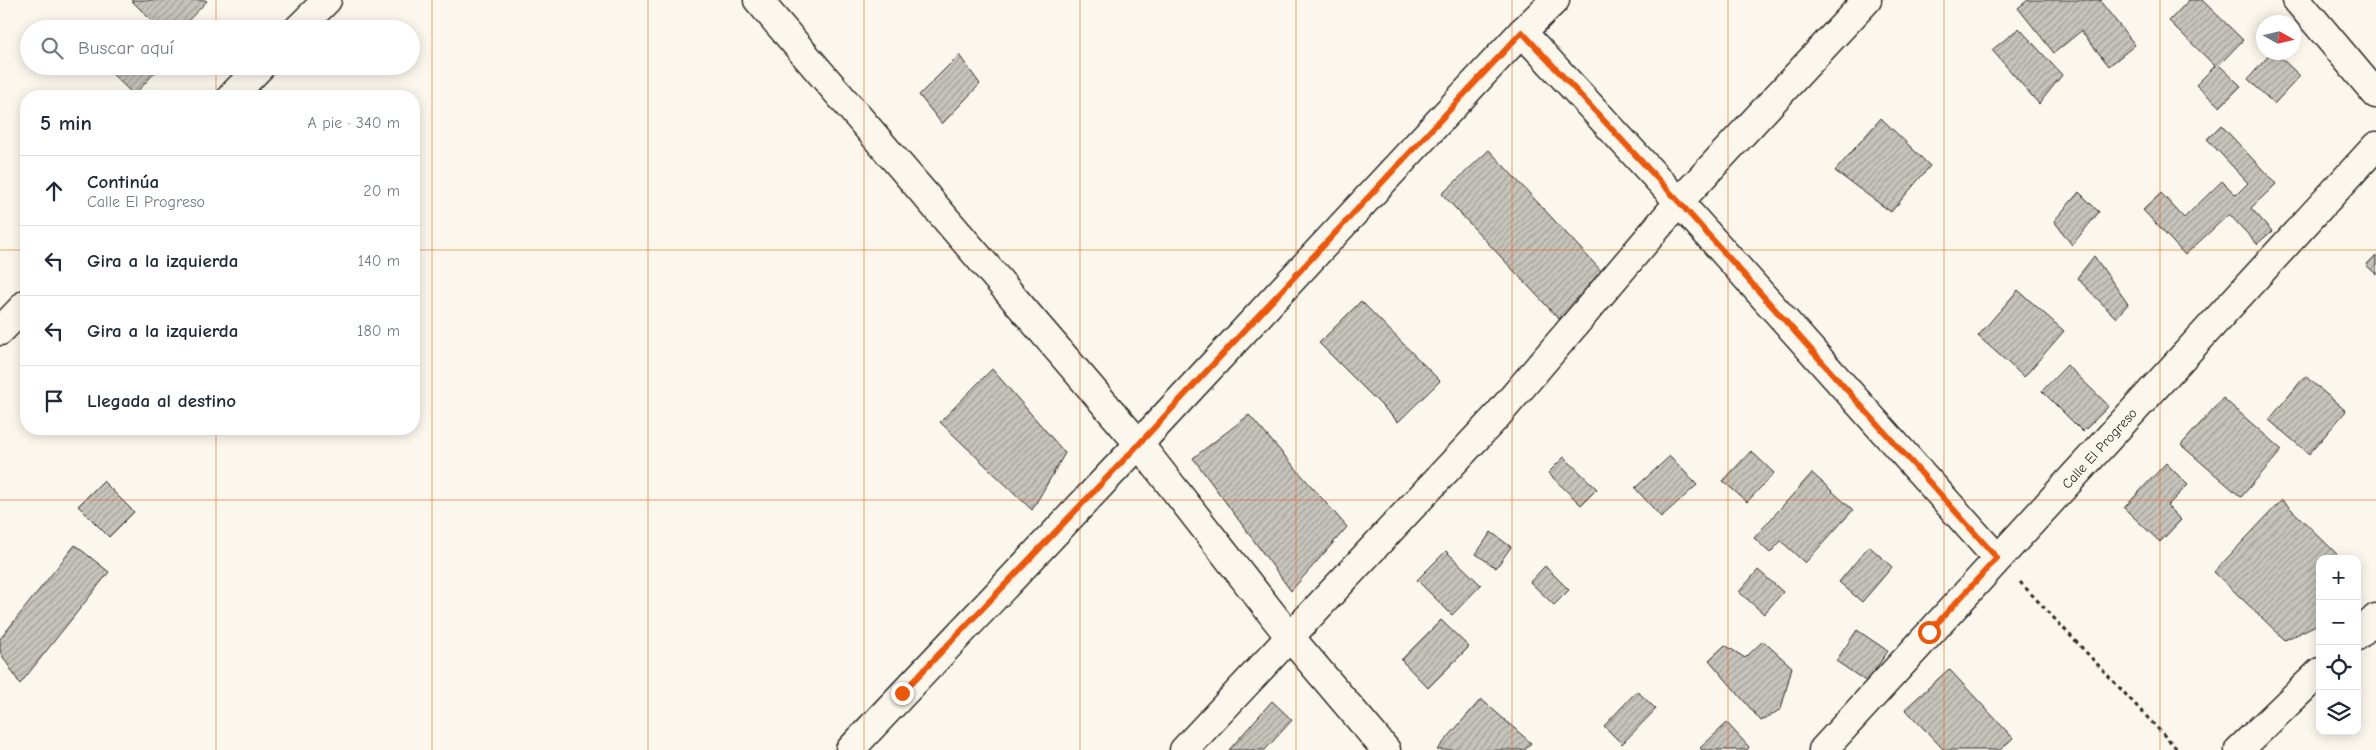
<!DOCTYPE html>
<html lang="es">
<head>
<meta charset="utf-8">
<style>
  :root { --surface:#fff; --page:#f2f2f3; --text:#1f2937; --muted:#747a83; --line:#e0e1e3 }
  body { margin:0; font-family:"Comic Neue",sans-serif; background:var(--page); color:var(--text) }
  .controls { position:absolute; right:15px; bottom:15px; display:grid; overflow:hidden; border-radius:10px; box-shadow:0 2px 12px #0003 }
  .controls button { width:45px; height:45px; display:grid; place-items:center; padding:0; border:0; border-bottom:1px solid var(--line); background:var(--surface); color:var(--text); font:25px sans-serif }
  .compass { position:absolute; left:2256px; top:15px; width:45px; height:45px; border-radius:50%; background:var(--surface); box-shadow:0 2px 12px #0003; rotate:98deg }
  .stop { position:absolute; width:15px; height:15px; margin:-11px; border:4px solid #ea580c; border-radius:50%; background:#fff }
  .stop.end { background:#ea580c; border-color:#fff; box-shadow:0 1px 5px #0008 }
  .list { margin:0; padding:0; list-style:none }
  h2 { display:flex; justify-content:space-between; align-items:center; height:65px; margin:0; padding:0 20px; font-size:21px }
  h2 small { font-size:16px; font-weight:400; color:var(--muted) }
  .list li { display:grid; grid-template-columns:32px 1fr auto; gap:15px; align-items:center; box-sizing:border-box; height:70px; padding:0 20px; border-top:1px solid var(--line) }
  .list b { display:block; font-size:19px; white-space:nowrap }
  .list p { margin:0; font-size:16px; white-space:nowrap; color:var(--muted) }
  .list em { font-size:16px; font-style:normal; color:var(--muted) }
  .icon { flex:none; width:28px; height:28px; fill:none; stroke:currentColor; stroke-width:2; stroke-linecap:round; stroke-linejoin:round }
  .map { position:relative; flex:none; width:2376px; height:750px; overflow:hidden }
  .search { position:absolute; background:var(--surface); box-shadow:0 2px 12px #0003; left:20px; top:20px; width:400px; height:55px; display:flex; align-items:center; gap:12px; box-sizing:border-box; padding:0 18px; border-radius:28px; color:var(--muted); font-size:19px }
  .panel { position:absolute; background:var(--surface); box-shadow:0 2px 12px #0003; left:20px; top:90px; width:400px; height:345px; border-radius:20px }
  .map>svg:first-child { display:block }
  .building { fill:url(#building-hatch); stroke:#2b2b2b }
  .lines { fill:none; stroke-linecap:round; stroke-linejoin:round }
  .minor-casing { stroke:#2b2b2b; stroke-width:31 }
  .path { stroke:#2b2b2b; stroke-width:3; stroke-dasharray:4 4; stroke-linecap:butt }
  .minor { stroke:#fbf7ec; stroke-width:28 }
  .route { stroke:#ea580c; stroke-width:6 }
  .grid { fill:none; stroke:#e8590c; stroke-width:1; stroke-opacity:0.55 }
  .labels { text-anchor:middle; stroke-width:4; stroke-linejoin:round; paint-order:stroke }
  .street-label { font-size:14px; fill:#2b2b2b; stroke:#fbf7ec }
</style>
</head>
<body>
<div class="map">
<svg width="2376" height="750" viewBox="0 0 2376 750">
  <defs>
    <pattern id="building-hatch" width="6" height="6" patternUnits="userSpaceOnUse" patternTransform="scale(1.25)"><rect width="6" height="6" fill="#c7c4bc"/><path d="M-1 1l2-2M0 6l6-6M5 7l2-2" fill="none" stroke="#a29f99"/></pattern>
  </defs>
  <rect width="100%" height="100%" fill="#fbf7ec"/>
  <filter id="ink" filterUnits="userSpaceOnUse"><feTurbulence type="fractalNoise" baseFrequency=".02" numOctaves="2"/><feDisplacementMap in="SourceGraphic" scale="10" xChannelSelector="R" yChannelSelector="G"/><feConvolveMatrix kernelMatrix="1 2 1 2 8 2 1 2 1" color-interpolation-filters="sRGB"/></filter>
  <g filter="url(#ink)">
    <!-- building -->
    <path class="building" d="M131 0H205L207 1 180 29H160Z
      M2028 0H2102L2100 1 2135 45 2109 66 2081 31 2054 53 2018 8Z
      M2189 0H2202L2243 40 2219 65 2241 86 2220 107 2196 85 2215 66 2169 21Z
      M2019 28 2062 75 2039 104 1992 50Z
      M2272 52H2275L2300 76 2274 104 2248 79Z
      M959 55 980 84 942 124 919 95Z
      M104 66H158L159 68 134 95Z
      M1881 118 1930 166 1891 212 1835 171Z
      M2221 125 2276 184 2251 208 2272 231 2257 244 2229 214 2185 255 2143 210 2161 193 2184 218 2222 181 2236 195 2248 183 2207 139Z
      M1489 150 1605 275 1559 319 1442 194Z
      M2079 192 2099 212 2072 245 2054 221Z
      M2376 255V274L2366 265Z
      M2094 256 2128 304 2116 318 2077 278Z
      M2018 290 2064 331 2024 377 1978 336Z
      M1361 301 1440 381 1398 422 1319 343Z
      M2067 365 2109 406 2083 432 2042 391Z
      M992 369 1065 453 1032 510 940 422Z
      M2305 376 2346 411 2309 454 2269 420Z
      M2223 398 2282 450 2241 497 2181 445Z
      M1249 415 1347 527 1291 591 1193 458Z
      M1751 451 1774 473 1747 502 1723 481Z
      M1670 456 1697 485 1661 517 1635 488Z
      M1564 457 1597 489 1581 505 1548 473Z
      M2166 463 2188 485 2167 506 2181 520 2160 542 2124 508Z
      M1812 473 1853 510 1805 563 1781 541 1770 553 1754 538Z
      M103 481 134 512 109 537 78 506Z
      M2282 500 2342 559H2320V623L2285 640 2214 572Z
      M1491 532 1511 547 1496 568 1476 554Z
      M75 545 109 572 20 684 0 652V639Z
      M1869 546 1892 567 1862 602 1839 582Z
      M1446 551 1481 585 1452 615 1417 580Z
      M1545 566 1569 590 1554 605 1530 582Z
      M1758 570 1783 592 1764 614 1739 592Z
      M1441 620 1469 647 1428 688 1401 660Z
      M1857 630 1888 651 1867 682 1836 661Z
      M1763 641 1792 667 1781 709 1761 721 1709 660 1725 645 1745 658Z
      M1949 669 2013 738 2000 750H1944L1905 709Z
      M1637 691 1656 709 1622 744 1604 726Z
      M1481 699 1531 743 1525 750H1437Z
      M1272 701 1292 720 1265 750H1229Z
      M1727 723 1749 747 1747 750H1702L1700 748Z"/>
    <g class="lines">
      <!-- minor casing -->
      <g class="minor-casing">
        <g id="minor">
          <path d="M758 0 1139 444 1290 637 1386 750"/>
          <path d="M2297 0 2376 94"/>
          <path d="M298 29 327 0"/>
          <path d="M1522 32 1679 202 1997 558"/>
          <path d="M232 96 261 66"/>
          <path d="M0 331 26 304"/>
          <path d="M2357 636 2376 618"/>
          <path d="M850 750 1139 444 1522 32 1555 0"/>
          <path d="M1184 750 1497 416 1679 202 1867 0"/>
          <path id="s1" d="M1823 750 2376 146"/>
          <path d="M2239 750 2320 672"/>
        </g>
      </g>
      <!-- path -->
      <path class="path" d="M2020 582 2178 750"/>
      <!-- minor -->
      <use href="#minor" class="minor"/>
    </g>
  </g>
  <g class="lines" filter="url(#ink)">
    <!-- route -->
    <path class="route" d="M902 693 1139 444 1522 32 1679 202 1997 558 1929 632"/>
  </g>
  <!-- grid -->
  <path class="grid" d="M216 0V29M432 0V750M648 0V750M864 0V750M1080 0V750M1296 0V750M1512 0V750M1728 0V750M1944 0V750M2160 0V750M216 66V96M0 250H26M414 250H2376M216 429V750M0 500H2376"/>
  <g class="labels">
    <!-- street labels -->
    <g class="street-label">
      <text dy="5" stroke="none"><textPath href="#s1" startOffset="409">Calle El Progreso</textPath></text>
    </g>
  </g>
</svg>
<div class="controls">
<button>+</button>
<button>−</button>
<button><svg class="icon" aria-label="locate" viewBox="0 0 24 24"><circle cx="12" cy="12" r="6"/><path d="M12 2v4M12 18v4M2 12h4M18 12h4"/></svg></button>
<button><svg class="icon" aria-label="layers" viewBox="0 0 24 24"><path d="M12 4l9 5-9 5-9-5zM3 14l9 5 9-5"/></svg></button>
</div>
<svg class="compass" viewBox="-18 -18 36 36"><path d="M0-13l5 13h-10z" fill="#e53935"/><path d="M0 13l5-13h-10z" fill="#747a83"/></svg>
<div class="stop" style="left:1929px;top:632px"></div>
<div class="stop end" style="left:902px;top:693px"></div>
<div class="search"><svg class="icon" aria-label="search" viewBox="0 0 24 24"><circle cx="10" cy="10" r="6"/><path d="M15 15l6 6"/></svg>Buscar aquí</div>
<section class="panel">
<h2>5 min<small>A pie · 340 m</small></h2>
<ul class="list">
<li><svg class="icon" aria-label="ahead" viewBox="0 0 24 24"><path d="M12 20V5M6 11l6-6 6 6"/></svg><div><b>Continúa</b><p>Calle El Progreso</p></div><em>20 m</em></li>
<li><svg class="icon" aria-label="left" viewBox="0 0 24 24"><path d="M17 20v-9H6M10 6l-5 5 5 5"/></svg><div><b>Gira a la izquierda</b></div><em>140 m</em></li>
<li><svg class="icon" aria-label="left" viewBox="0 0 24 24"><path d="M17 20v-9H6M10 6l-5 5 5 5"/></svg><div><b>Gira a la izquierda</b></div><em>180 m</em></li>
<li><svg class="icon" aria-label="arrive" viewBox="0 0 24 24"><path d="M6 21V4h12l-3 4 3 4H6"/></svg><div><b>Llegada al destino</b></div></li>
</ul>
</section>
</div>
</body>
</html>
